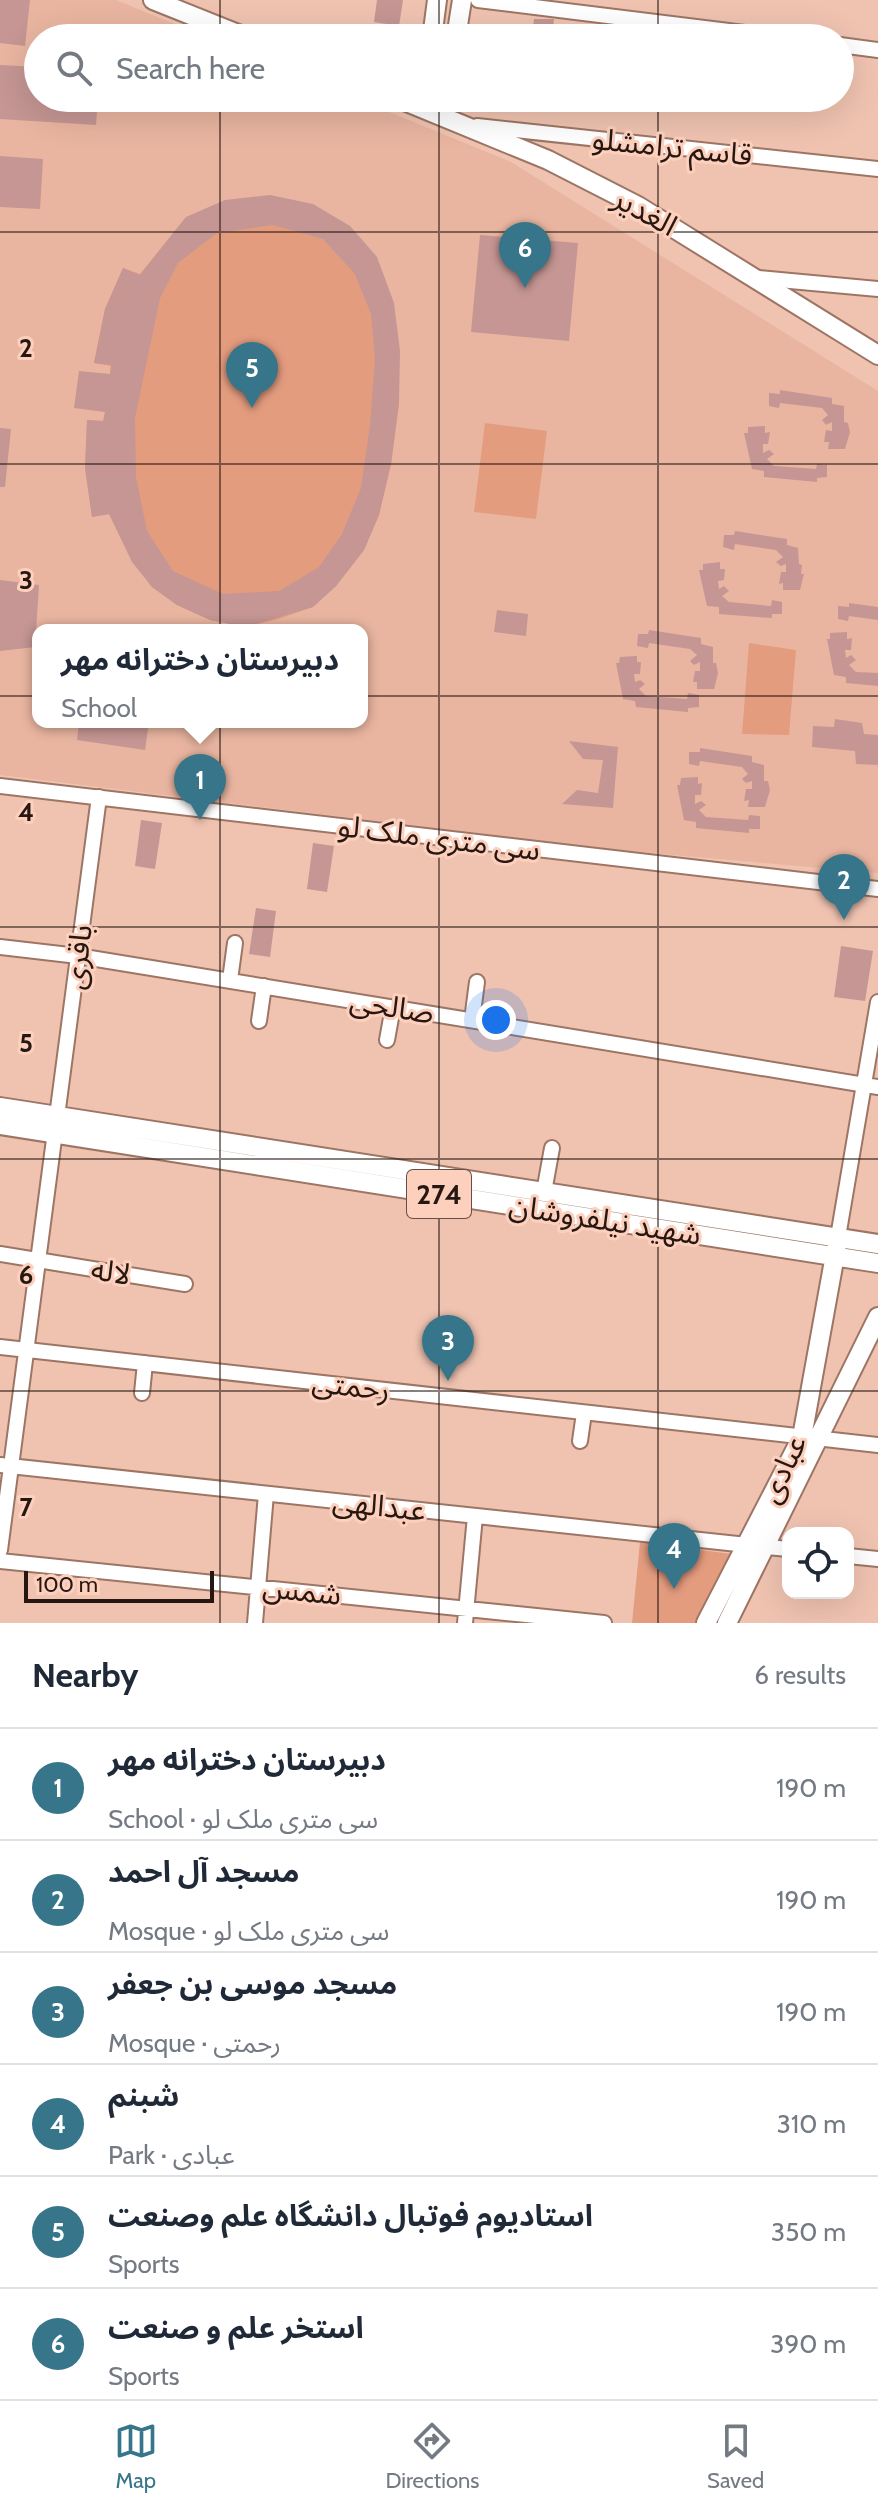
<!DOCTYPE html>
<html lang="en">
<head>
<meta charset="utf-8">
<style>
  :root { --surface:#fff; --page:#f6f6f7; --text:#1f2937; --muted:#747a83; --line:#e0e1e3; --accent:#36758a }
  body { margin:0; font-family:Cabin,"Noto Sans Arabic",sans-serif; background:var(--page); color:var(--text) }
  .controls { position:absolute; right:24px; bottom:24px; display:grid; overflow:hidden; border-radius:16px; box-shadow:0 8px 32px #0002 }
  .controls button { width:72px; height:72px; display:grid; place-items:center; padding:0; border:0; border-bottom:2px solid var(--line); background:var(--surface); color:var(--text); font:40px sans-serif }
  .scale { position:absolute; left:24px; bottom:20px; width:190px; box-sizing:border-box; padding-left:8px; border:4px solid #271711; border-top:0; font-size:22px; line-height:28px; white-space:nowrap; color:#271711; -webkit-text-stroke:6px #fdd0be; paint-order:stroke }
  .you { position:absolute; left:496px; top:1020px; width:28px; height:28px; margin:-20px; border:6px solid #fff; border-radius:50%; background:#1a73e8; box-shadow:0 0 0 12px #1a73e833 }
  .badge { display:grid; place-items:center; width:52px; height:52px; border-radius:50%; background:var(--accent); color:#fff; font-size:26px; font-weight:700 }
  .pin { position:absolute; translate:-50% -66px; filter:drop-shadow(0 2px 4px #0008) }
  .pin::after { content:''; position:absolute; top:42px; width:28px; height:24px; background:inherit; clip-path:polygon(0 0,100% 0,50% 100%) }
  .popup { position:absolute; left:32px; top:624px; width:336px; height:104px; box-sizing:border-box; display:grid; place-content:center; border-radius:16px; background:var(--surface); filter:drop-shadow(0 2px 6px #0005); font-size:26px; white-space:nowrap; color:var(--muted) }
  .popup b { font-size:30px; color:var(--text) }
  .popup::after { content:''; position:absolute; left:50%; top:100%; margin-left:-16px; border:16px solid transparent; border-top-color:var(--surface) }
  .list { margin:0; padding:0; list-style:none }
  h2 { display:flex; justify-content:space-between; align-items:center; height:104px; margin:0; padding:0 32px; font-size:34px }
  h2 small { font-size:26px; font-weight:400; color:var(--muted) }
  .list li { display:grid; grid-template-columns:52px 1fr auto; gap:24px; align-items:center; box-sizing:border-box; height:112px; padding:0 32px; border-top:2px solid var(--line) }
  .list b { display:block; font-size:30px; white-space:nowrap }
  .list p { margin:0; font-size:26px; white-space:nowrap; color:var(--muted) }
  .list em { font-size:26px; font-style:normal; color:var(--muted) }
  .icon { flex:none; width:44px; height:44px; fill:none; stroke:currentColor; stroke-width:2; stroke-linecap:round; stroke-linejoin:round }
  .map { position:relative; flex:none; width:878px; height:1623px; overflow:hidden }
  .search { position:absolute; background:var(--surface); box-shadow:0 8px 32px #0002; left:24px; right:24px; top:24px; height:88px; display:flex; align-items:center; gap:20px; box-sizing:border-box; padding:0 28px; border-radius:44px; color:var(--muted); font-size:30px }
  .sheet { height:776px; background:var(--surface) }
  nav { display:flex; justify-content:space-around; align-items:center; box-sizing:border-box; height:112px; border-top:2px solid var(--line); background:var(--surface); font-size:22px; color:var(--muted) }
  nav a { display:grid; justify-items:center; gap:4px }
  nav .on { color:var(--accent) }
  .map>svg:first-child { display:block }
  .built { fill:#e9b5a0; fill-rule:evenodd }
  .green { fill:#e49c7f }
  .building { fill:#c59693; fill-rule:evenodd }
  .lines { fill:none; stroke-linecap:round; stroke-linejoin:round }
  .minor-casing { stroke:#9d7565; stroke-width:18 }
  .major-casing { stroke:#9d7565; stroke-width:22 }
  .minor { stroke:#fff; stroke-width:14 }
  .major { stroke:#fff; stroke-width:18 }
  .grid { fill:none; stroke:#271711; stroke-width:2; stroke-opacity:0.55 }
  .labels { text-anchor:middle; stroke-width:6; stroke-linejoin:round; paint-order:stroke }
  .shield { fill:#fdd0be; stroke:#674e45; stroke-width:2 }
  .shield-label { font-size:28px; font-weight:bold; fill:#271711 }
  .street-label { font-size:30px; fill:#271711; stroke:#fdd0be }
  .grid-label { font-size:26px; text-anchor:middle; font-weight:bold; fill:#271711; stroke:#fdd0be; stroke-width:6; stroke-linejoin:round; paint-order:stroke }
</style>
</head>
<body>
<div class="map">
<svg width="878" height="1623" viewBox="0 0 878 1623">
  <rect width="100%" height="100%" fill="#f0c3b1"/>
  <!-- built -->
  <path class="built" d="M0 0H116L209 38H38V98H355L511 162 878 391V873L606 849 0 775ZM38 630H362V722H38Z"/>
  <!-- green -->
  <path class="green" d="M186 217 350 226 399 403 391 464 379 515 364 550 336 586 313 607 278 619 246 627 210 620 177 605 152 587 109 514 92 517 85 468 87 420 104 421 111 366 94 363 105 309 123 268 140 274Z
    M485 423 547 431 536 519 474 512Z
    M749 643 796 650 789 735 742 734Z
    M640 1542 732 1554 695 1623H632Z"/>
  <!-- building -->
  <path class="building" d="M0 0H30L25 46 0 43Z
    M377 0H403L399 26 374 22Z
    M534 19H554L552 38H532Z
    M0 65 38 67V98H98L96 125 0 119Z
    M605 98H626L625 112 603 109Z
    M0 156 43 159 40 209 0 207Z
    M270 195 313 204 350 226 377 257 394 303 400 351 399 403 391 464 379 515 364 550 336 586 313 607 246 627 210 620 177 605 152 587 132 562 109 514 92 517 85 468 87 420 103 421 105 412 74 408 79 371 110 374 111 365 94 363 105 309 123 268 140 275 186 217 225 200ZM273 225 323 239 355 274 371 314 375 359 370 425 361 488 342 534 319 567 279 591 223 594 173 571 147 531 136 477 135 418 160 298 178 263 217 233Z
    M480 235 578 243 569 341 471 332Z
    M780 390 832 398V404L844 406V422L848 423 850 432 845 449H828L829 442H824L826 430 832 431V422L826 425 822 420 828 415 822 408 780 403 779 408 769 406V393L780 394Z
    M765 426V433L770 432 768 444H763V453L769 450 774 454 767 459 774 466 816 469 817 464 827 465V477L817 478V482L764 477V471L752 469 744 433H748V427Z
    M0 428 11 429 5 487H0Z
    M735 531 787 539V545L798 548 799 564 802 565 801 574H804L800 590H783V583L779 584 781 572H786V564L781 566 776 562 783 557 776 550 735 544 734 550 723 547 724 535H734Z
    M720 562V569H725L724 580 718 581 719 589 724 586 729 591 722 596 729 602 771 606 772 600 782 602V614H772V618L719 614V607L707 606 699 570H703V564Z
    M0 580 39 585 35 647 0 651Z
    M849 603 878 607V620L849 616 848 621 838 619V606L849 607Z
    M497 610 528 614 526 636 494 632Z
    M649 630 701 638V644L713 647V663H716L718 673 714 689H697V682H693L695 671H700V662L694 665 690 661 697 655 690 649 649 643 648 648 637 646 638 634H648Z
    M847 632V639L852 638 851 650H845L846 658 851 655 856 660 849 665 856 672 878 673V686L846 683V677L834 675 827 639H830V633Z
    M637 656V662H641L640 674H634L635 682 640 680 645 684 639 689 646 696 687 699 688 693 699 695V707L688 708V712L636 707 635 701 623 699 616 663H619L620 657Z
    M835 719 862 723 864 734 878 735V765L856 764 855 751 812 747 813 726 834 727Z
    M79 722H149L145 750 77 740Z
    M569 741 618 747 613 808 562 804 577 790 598 793 603 760 583 759Z
    M700 748 752 756V762L764 765V781H768L770 790 765 807H748L749 800 744 801 746 789H752V781L746 783 742 779 748 774 742 767 700 761 699 766 689 764V752H700Z
    M698 777V784L702 783 701 795H695V804L701 801 706 805 699 810 706 817 748 820 749 815 760 816V829H749V833L696 828V822L684 820 677 785H680L681 778Z
    M141 820 162 823 155 869 135 866Z
    M313 843 334 846 327 892 307 889Z
    M256 908 276 911 270 957 249 954Z
    M841 946 873 951 865 1001 834 997Z"/>
  <g class="lines">
    <!-- minor casing -->
    <g class="minor-casing">
      <path id="minor" d="M478 0 785 38
        M840 45 878 50
        M477 126 878 169
        M758 278 878 289
        M0 786 878 889
        M0 947 78 956 878 1087
        M230 980 235 943
        M472 1020 477 982
        M259 1021 264 986
        M387 1040 393 1007
        M544 1192 552 1148
        M838 1237 878 1002
        M0 1254 185 1284
        M0 1347 878 1445
        M142 1393 145 1363
        M580 1441 584 1413
        M0 1465 747 1545
        M767 1547 788 1549
        M0 1550 99 797
        M848 1556 878 1559
        M0 1561 604 1623
        M255 1623 266 1494
        M465 1623 475 1516"/>
    </g>
    <!-- major casing -->
    <g class="major-casing">
      <path id="major" d="M153 0 248 38
        M432 38 437 0
        M456 38 462 0
        M397 98 548 160 638 206 878 355
        M0 1107 878 1244
        M0 1125 878 1263
        M706 1623 802 1437 837 1244
        M727 1623 878 1317"/>
    </g>
    <!-- minor -->
    <use href="#minor" class="minor"/>
    <!-- major -->
    <use href="#major" class="major"/>
  </g>
  <!-- grid -->
  <path class="grid" d="M220 0V38M439 0V38M658 0V38M220 98V1623M439 98V1623M658 98V1623M0 232H878M0 464H878M0 696H878M0 927H878M0 1159H878M0 1391H878"/>
  <g class="labels">
    <!-- shield labels -->
    <rect class="shield" x="407" y="1170" width="64" height="48" rx="6"/>
    <g class="shield-label">
      <text x="439" y="1204">274</text>
    </g>
    <!-- street labels -->
    <g class="street-label">
      <text transform="translate(672 147) rotate(6)" y="10">قاسم ترامشلو</text>
      <text transform="translate(645 212) rotate(29)" y="10">الغدیر</text>
      <text transform="translate(439 838) rotate(7)" y="10">سی متری ملک لو</text>
      <text transform="translate(78 957) rotate(-83)" y="10">باقری</text>
      <text transform="translate(392 1007) rotate(9)" y="10">صالحی</text>
      <text transform="translate(605 1220) rotate(9)" y="10">شهید نیلفروشان</text>
      <text transform="translate(111 1272) rotate(9)" y="10">لاله</text>
      <text transform="translate(351 1386) rotate(6)" y="10">رحمتی</text>
      <text transform="translate(783 1469) rotate(-65)" y="10">عبادی</text>
      <text transform="translate(379 1506) rotate(6)" y="10">عبدالهی</text>
      <text transform="translate(302 1591) rotate(6)" y="10">شمس</text>
    </g>
  </g>
  <g class="grid-label">
    <text x="26" y="357">2</text>
    <text x="26" y="589">3</text>
    <text x="26" y="821">4</text>
    <text x="26" y="1052">5</text>
    <text x="26" y="1284">6</text>
    <text x="26" y="1516">7</text>
  </g>
</svg>
<div class="controls">
<button><svg class="icon" aria-label="locate" viewBox="0 0 24 24"><circle cx="12" cy="12" r="6"/><path d="M12 2v4M12 18v4M2 12h4M18 12h4"/></svg></button>
</div>
<div class="scale">100 m</div>
<div class="you"></div>
<div class="pin badge" style="left:200px;top:820px">1</div>
<div class="popup"><b>دبیرستان دخترانه مهر</b>School</div>
<div class="pin badge" style="left:844px;top:920px">2</div>
<div class="pin badge" style="left:448px;top:1381px">3</div>
<div class="pin badge" style="left:674px;top:1589px">4</div>
<div class="pin badge" style="left:252px;top:408px">5</div>
<div class="pin badge" style="left:525px;top:288px">6</div>
<div class="search"><svg class="icon" aria-label="search" viewBox="0 0 24 24"><circle cx="10" cy="10" r="6"/><path d="M15 15l6 6"/></svg>Search here</div>
</div>
<section class="sheet">
<h2>Nearby<small>6 results</small></h2>
<ul class="list">
<li><span class="badge">1</span><div><b>دبیرستان دخترانه مهر</b><p>School · سی متری ملک لو</p></div><em>190 m</em></li>
<li><span class="badge">2</span><div><b>مسجد آل احمد</b><p>Mosque · سی متری ملک لو</p></div><em>190 m</em></li>
<li><span class="badge">3</span><div><b>مسجد موسی بن جعفر</b><p>Mosque · رحمتی</p></div><em>190 m</em></li>
<li><span class="badge">4</span><div><b>شبنم</b><p>Park · عبادی</p></div><em>310 m</em></li>
<li><span class="badge">5</span><div><b>استادیوم فوتبال دانشگاه علم وصنعت</b><p>Sports</p></div><em>350 m</em></li>
<li><span class="badge">6</span><div><b>استخر علم و صنعت</b><p>Sports</p></div><em>390 m</em></li>
</ul>
</section>
<nav>
<a class="on"><svg class="icon" aria-label="map" viewBox="0 0 24 24"><path d="M3 6l6-2 6 2 6-2v14l-6 2-6-2-6 2zM9 4v14M15 6v14"/></svg>Map</a>
<a><svg class="icon" aria-label="directions" viewBox="0 0 24 24"><path d="M12 3l9 9-9 9-9-9zM9 14v-3h6M13 9l2 2-2 2"/></svg>Directions</a>
<a><svg class="icon" aria-label="saved" viewBox="0 0 24 24"><path d="M7 4h10v16l-5-4-5 4z"/></svg>Saved</a>
</nav>
</body>
</html>
